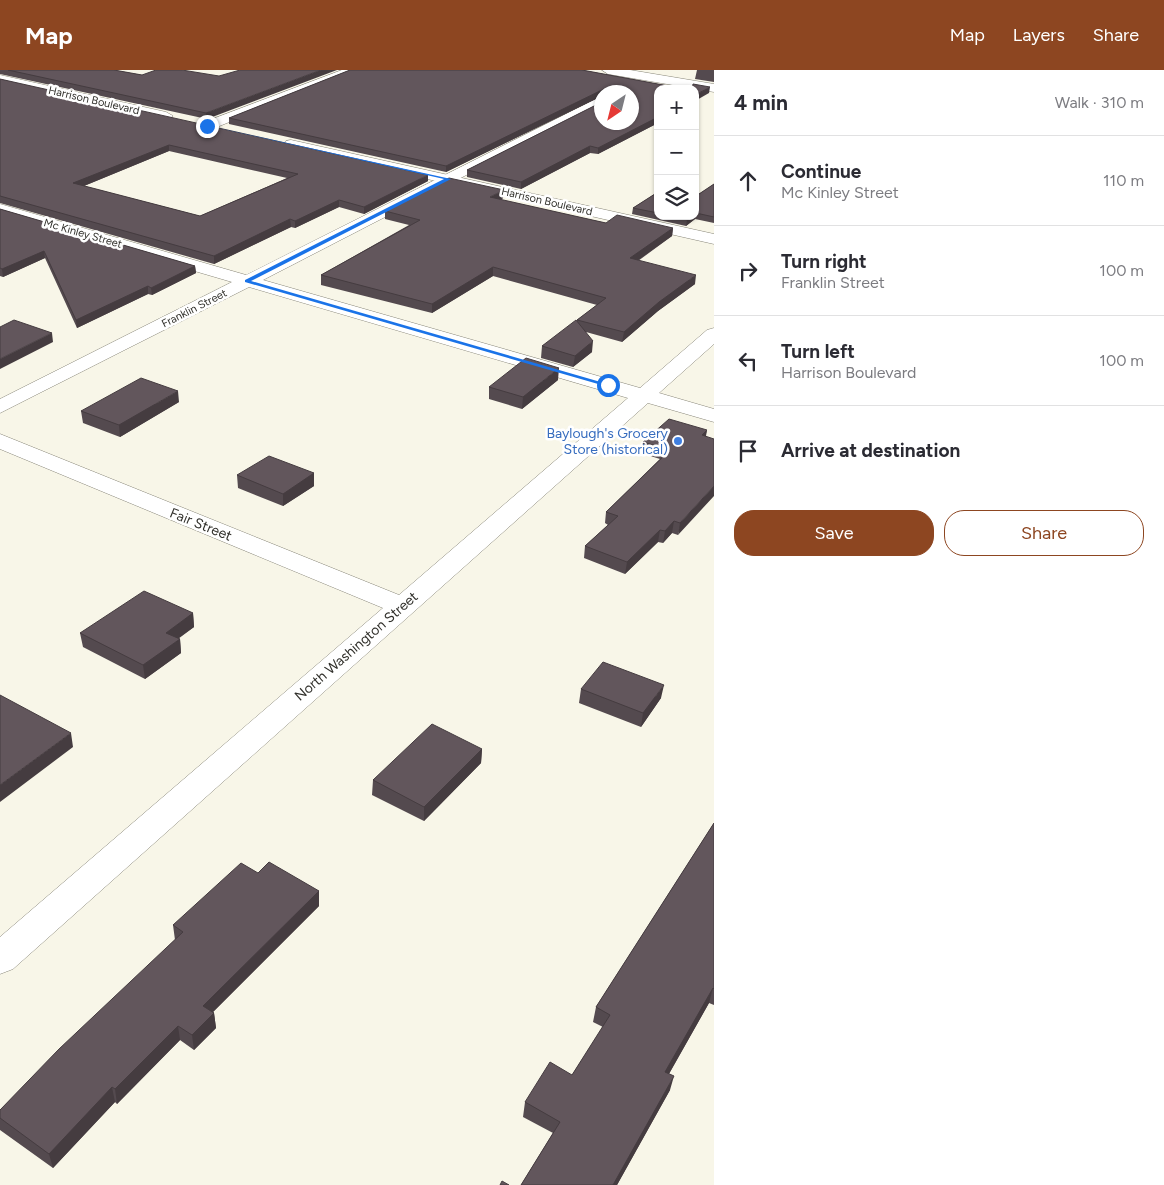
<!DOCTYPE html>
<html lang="en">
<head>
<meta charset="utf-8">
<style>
  :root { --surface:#fff; --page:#f7f7f7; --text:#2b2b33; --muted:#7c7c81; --line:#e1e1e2; --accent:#8d4621 }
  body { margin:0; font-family:Figtree,sans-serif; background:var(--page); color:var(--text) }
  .controls { position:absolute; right:15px; top:15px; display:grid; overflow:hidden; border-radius:10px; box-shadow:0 1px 4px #0004 }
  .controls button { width:45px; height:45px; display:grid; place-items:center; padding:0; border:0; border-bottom:1px solid var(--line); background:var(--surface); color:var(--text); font:25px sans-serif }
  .compass { position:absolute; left:594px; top:15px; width:45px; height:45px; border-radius:50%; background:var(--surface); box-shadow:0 1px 4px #0004; rotate:215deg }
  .stop { position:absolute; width:15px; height:15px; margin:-11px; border:4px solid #1a73e8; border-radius:50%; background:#fff }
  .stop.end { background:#1a73e8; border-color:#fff; box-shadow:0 1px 5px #0008 }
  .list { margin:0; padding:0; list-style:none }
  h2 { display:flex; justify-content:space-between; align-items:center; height:65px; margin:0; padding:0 20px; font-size:21px }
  h2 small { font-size:16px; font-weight:400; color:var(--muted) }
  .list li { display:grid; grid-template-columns:32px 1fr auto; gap:15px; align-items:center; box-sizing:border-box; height:90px; padding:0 20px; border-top:1px solid var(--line) }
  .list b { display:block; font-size:19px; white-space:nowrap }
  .list p { margin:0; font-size:16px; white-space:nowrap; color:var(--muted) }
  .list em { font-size:16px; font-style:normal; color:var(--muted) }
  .actions { display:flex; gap:10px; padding:15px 20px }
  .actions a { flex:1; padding:11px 0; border:1px solid var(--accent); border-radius:20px; text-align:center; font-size:18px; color:var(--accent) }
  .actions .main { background:var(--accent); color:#fff }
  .icon { flex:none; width:28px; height:28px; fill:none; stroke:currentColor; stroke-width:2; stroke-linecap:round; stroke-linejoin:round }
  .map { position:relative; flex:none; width:714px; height:1115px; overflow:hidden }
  header { display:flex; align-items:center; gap:30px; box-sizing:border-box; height:70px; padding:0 25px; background:var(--accent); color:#fff }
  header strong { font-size:24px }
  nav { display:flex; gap:28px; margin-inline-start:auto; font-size:18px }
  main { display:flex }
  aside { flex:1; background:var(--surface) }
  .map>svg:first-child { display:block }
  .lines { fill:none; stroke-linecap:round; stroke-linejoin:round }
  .minor-casing { stroke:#888679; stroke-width:1 }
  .tertiary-casing { stroke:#888679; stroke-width:1 }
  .minor { fill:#fff; fill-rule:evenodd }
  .tertiary { fill:#fff; fill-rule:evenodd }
  .wall { fill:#544a4f; fill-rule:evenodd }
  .shaded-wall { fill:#453c40 }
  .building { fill:#62565c; stroke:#453c40; fill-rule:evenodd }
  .route { fill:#1a73e8 }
  .shop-dot { fill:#3f7fe0; stroke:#fff; stroke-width:2 }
  .labels { text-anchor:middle; stroke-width:5; stroke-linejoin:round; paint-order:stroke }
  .far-street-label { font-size:11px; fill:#31302b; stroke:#fff }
  .shop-label { font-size:14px; fill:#366cbe; stroke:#fff; text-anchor:end }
  .street-label { font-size:14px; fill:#31302b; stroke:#fff }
</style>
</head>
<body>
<header>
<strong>Map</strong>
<nav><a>Map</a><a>Layers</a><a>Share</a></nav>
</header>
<main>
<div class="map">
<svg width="714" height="1115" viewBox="0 0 714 1115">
  <rect width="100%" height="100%" fill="#f8f6e8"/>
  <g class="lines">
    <!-- minor casing -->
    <g class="minor-casing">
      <path id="minor" d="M342 0H359L212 59 207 60 200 56 202 53Z
        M602 0H630L714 14V22L608 4Z
        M602 26V35L263 210 640 318 707 260 714 258V274L659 323 714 339V352L648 333 13 899 0 904V867L383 538 0 379V364L399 525 628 328 249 217 0 343V329L232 212 0 144V134L246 205Z"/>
    </g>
    <!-- tertiary casing -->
    <g class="tertiary-casing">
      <path id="tertiary" d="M0 5 166 42 173 46 166 50 0 13Z
        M291 70 714 164V174L286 77 284 74 286 71Z"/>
    </g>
    <!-- minor -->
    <use href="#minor" class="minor"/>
    <!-- tertiary -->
    <use href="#tertiary" class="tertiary"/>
  </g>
  <!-- wall -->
  <path class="wall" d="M0 0H114L142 5 219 6 207 49 0 4Z
    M350 0H582L685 19H658V53L598 84 590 83 521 119 467 107V100L602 32V52H632V22H602V26L446 102 229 54V48Z
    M697 0H714V12L695 9Z
    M0 9 428 111 364 144 339 137 295 158 291 157 214 194 0 133ZM169 81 287 108 200 146 84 116Z
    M714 114V153L695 149 686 156 632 144 633 138 658 122V146H695L696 126Z
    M503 128 501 130 588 149 606 153 673 158 672 166 638 191 695 214 658 241 622 272 586 262 592 282 573 297 541 288 542 276 577 252V250L597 235 493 206 432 243 321 215V205L409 155 385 149V141Z
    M0 139 195 196 196 203 152 225 148 224 77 258 45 188 3 207 0 206Z
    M558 310 522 339 489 329V317Z
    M179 332 120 367 83 353 81 341Z
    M707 360 678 465 672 463 663 473 658 472 625 504 584 488 585 476 608 455 605 453 606 442 660 389 641 383 643 372Z
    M314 403V416L283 436 238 418 237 405Z
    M193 543 194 557 178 569H180L181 583 145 609 83 577 80 563Z
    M581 619 661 628 641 657 579 633Z
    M482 679 481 693 424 751 372 725 373 710Z
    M714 753V935L709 933 669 1004 670 1020 617 1115H521L553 1063 523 1047 525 1032 572 1005 603 957 593 952 596 937Z
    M258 803 319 821V836L213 942 214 943 216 958 194 980 180 970 117 1034 115 1032 53 1098 0 1060V1040L175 870 173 855Z"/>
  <!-- shaded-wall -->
  <path class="shaded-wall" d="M321 0H337L207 49 206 43Z
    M710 17 709 23 695 31V25Z
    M604 19V22H602V26L446 102V96Z
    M658 47V53L598 84V78Z
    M169 75V81L74 120 73 113Z
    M590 76V83L521 119V112Z
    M428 105V111L364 144V137Z
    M504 120 503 128 490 136V127Z
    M339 130V137L295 158V151Z
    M696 143 695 149 686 156 687 150 692 146H695V144Z
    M290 149 291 157 214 194V186Z
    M673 158 672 166 628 197 630 188Z
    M44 181 45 188 3 207 2 199Z
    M195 196 196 203 152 225 151 218Z
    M493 197V206L432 243V234Z
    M696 205 695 214 658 241 622 272 624 262 659 232Z
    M148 216V224L77 258 76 250Z
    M52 263 53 272 0 299V289Z
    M593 271 592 282 573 297 575 286Z
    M559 298 558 310 522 339 523 327Z
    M178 321 179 332 120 367 119 355Z
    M707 360 705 372 702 365Z
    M314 403V416L283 436V424Z
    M714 416V426L678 465 680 453Z
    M674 451 672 463 663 473 665 461Z
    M660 460 658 472 625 504 627 492Z
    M193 543 194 557 167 576 166 563Z
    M180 569 181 583 145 609 143 595Z
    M664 615 661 628 641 657 643 643Z
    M71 663 73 677 0 732V715Z
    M482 679 481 693 424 751V737Z
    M319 821V836L205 950 203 936Z
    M713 918 709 933 662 1016 665 1002Z
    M214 943 216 958 194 980 192 965Z
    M178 956 180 970 117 1034 115 1019Z
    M674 1006 670 1020 617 1115H613Z
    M112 1017 115 1032 53 1098 49 1084Z"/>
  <!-- building -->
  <path class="building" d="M8 0H114L142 5 156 0H182L219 6 240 0H321L206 43Z
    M350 0H582L685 19H658V47L598 78 590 76 521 112 467 100 602 32V52H632V22H604V19L446 96 229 48Z
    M0 9 428 105 364 137 339 130 295 151 290 149 214 186 0 126ZM169 75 298 104 200 146 73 113Z
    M693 14 710 17 695 25V19H692Z
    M449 108 504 120 490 127 588 149 606 153 617 145 673 158 630 188 696 205 659 232 624 262 577 250 606 228 493 197 432 234 321 205 420 150 385 141Z
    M714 114V147L696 143 695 144V126H696Z
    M658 122V143L633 138Z
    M0 139 195 196 151 218 148 216 76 250 44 181 2 199 0 198Z
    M671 146H692L687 150Z
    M14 250 52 263 0 289V257Z
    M576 250 593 271 575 286 542 276Z
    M526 288 559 298 523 327 489 317Z
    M141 308 178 321 119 355 81 341Z
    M669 349 707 360 702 365 714 369V416L680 453 674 451 665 461 660 460 627 492 585 476 618 446 606 442 670 380 643 372Z
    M269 386 314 403 283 424 237 405Z
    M144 521 193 543 166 563 180 569 143 595 80 563Z
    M603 592 664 615 643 643 581 619Z
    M0 625 71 663 0 715Z
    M432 654 482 679 424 737 373 710Z
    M714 753V919L713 918 665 1002 674 1006 613 1115H521L560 1052 525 1032 550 992 572 1005 610 945 596 937Z
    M269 792 319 821 203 936 214 943 192 965 178 956 115 1019 112 1017 49 1084 0 1048V1040L59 979 183 862 173 855 241 793 258 803Z
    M502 1111 509 1115H500Z"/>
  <!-- route -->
  <path class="route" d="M205 55 451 109 251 211 611 315 605 316 245 212V210L444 109Z"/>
  <!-- markers -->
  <circle class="shop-dot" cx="678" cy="371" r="5"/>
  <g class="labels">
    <!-- far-street labels -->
    <g class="far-street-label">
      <text transform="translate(94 30) rotate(13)" y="4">Harrison Boulevard</text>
      <text transform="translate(547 131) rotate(13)" y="4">Harrison Boulevard</text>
      <text transform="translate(83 163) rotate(16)" y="4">Mc Kinley Street</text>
      <text transform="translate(194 238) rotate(-27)" y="4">Franklin Street</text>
    </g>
    <!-- shop labels -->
    <g class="shop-label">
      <text x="668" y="368">Baylough's Grocery<tspan x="668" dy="16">Store (historical)</tspan></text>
    </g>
    <!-- street labels -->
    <g class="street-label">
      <text transform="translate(201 454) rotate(22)" y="5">Fair Street</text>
      <text transform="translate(356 576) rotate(-41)" y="5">North Washington Street</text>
    </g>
  </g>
</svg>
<div class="controls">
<button>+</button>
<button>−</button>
<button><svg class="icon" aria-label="layers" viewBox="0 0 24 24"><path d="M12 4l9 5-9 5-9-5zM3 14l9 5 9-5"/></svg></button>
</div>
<svg class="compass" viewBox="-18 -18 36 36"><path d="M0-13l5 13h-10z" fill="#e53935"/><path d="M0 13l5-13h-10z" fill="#7c7c81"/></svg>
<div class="stop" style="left:608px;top:315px"></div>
<div class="stop end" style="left:207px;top:56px"></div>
</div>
<aside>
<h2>4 min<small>Walk · 310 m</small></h2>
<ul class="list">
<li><svg class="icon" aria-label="ahead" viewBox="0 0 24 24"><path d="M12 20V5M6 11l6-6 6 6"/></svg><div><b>Continue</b><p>Mc Kinley Street</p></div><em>110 m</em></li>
<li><svg class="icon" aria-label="right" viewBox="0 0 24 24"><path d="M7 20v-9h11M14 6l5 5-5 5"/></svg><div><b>Turn right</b><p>Franklin Street</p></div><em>100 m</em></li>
<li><svg class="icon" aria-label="left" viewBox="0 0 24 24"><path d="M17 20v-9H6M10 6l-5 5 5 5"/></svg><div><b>Turn left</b><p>Harrison Boulevard</p></div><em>100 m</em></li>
<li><svg class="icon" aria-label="arrive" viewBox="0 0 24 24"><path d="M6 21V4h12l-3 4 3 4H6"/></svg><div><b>Arrive at destination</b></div></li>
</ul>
<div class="actions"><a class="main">Save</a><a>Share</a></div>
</aside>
</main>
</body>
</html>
